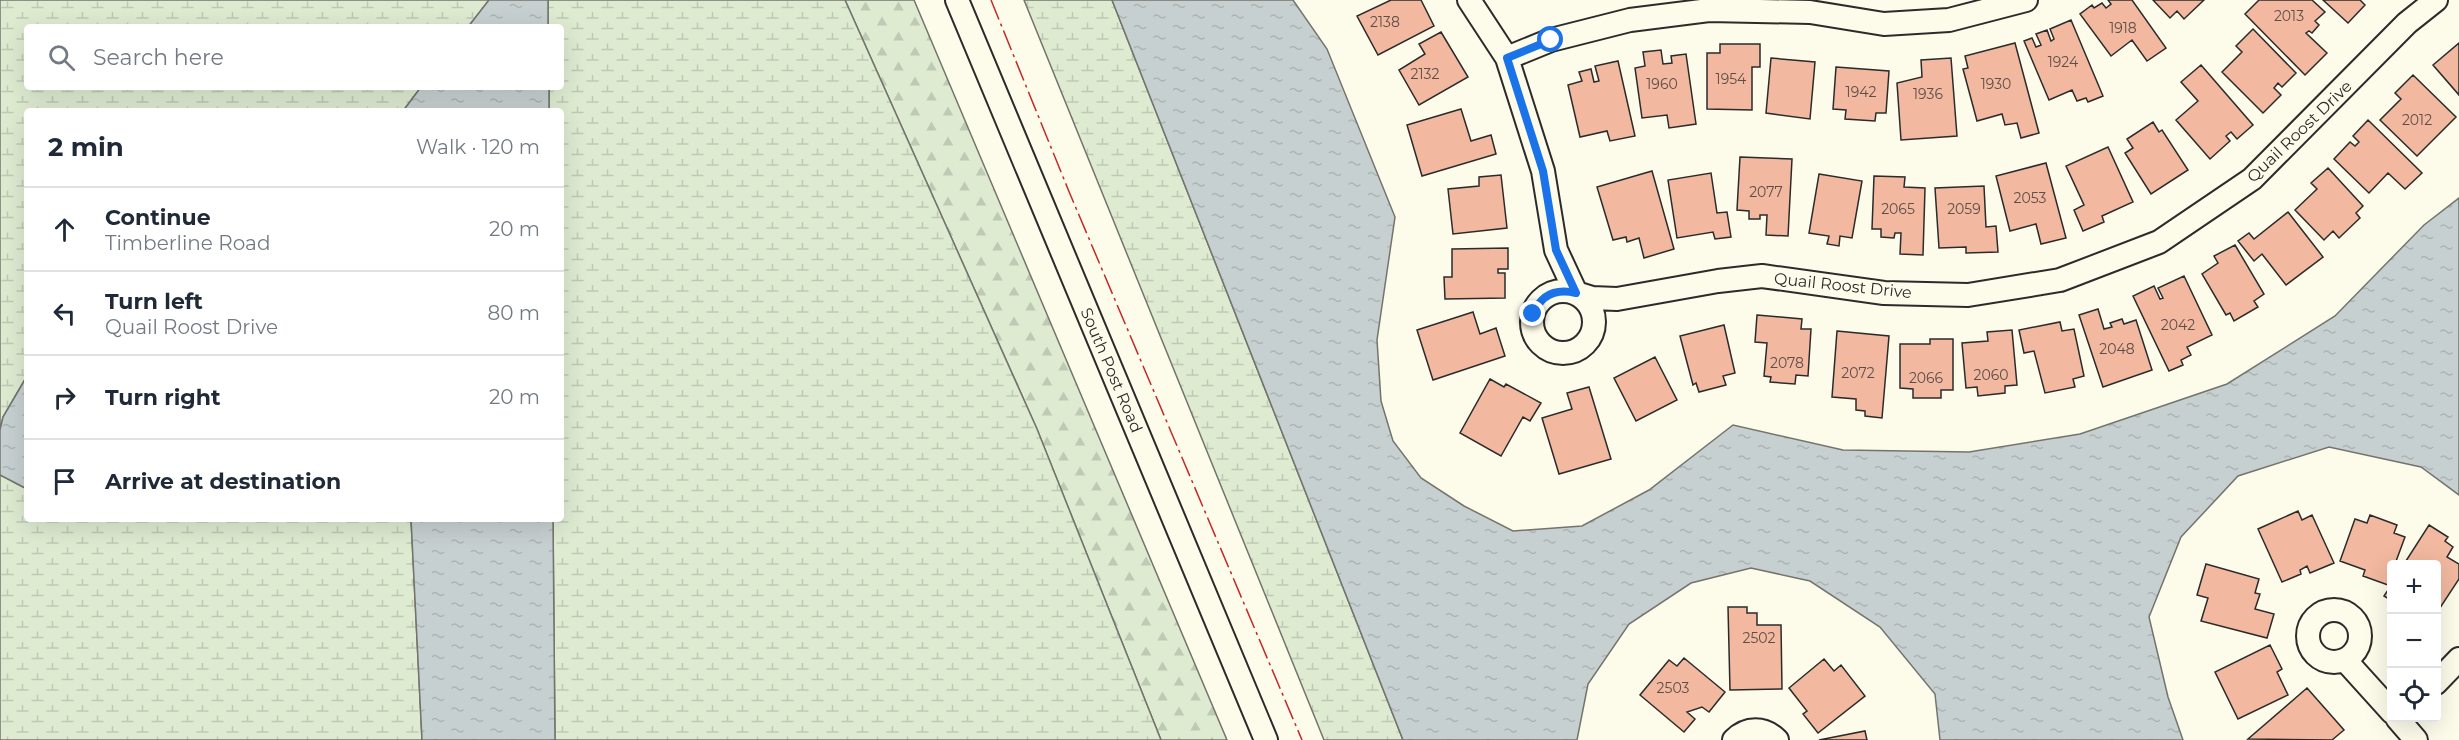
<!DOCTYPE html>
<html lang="en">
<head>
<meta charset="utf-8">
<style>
  :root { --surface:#fff; --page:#f2f2f3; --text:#1f2937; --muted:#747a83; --line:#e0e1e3 }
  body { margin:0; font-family:Montserrat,sans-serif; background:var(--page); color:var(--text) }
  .controls { position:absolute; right:18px; bottom:18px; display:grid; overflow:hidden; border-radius:6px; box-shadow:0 6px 24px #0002 }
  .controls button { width:54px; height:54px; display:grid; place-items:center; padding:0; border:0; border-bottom:2px solid var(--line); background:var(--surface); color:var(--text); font:30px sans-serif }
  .stop { position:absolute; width:18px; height:18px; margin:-14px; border:4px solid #1a73e8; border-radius:50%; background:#fff }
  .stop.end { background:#1a73e8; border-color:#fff; box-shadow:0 2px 6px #0008 }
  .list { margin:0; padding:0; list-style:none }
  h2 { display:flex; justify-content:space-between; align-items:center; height:78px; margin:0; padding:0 24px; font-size:26px }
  h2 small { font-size:20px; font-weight:400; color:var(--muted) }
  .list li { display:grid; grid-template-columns:39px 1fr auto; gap:18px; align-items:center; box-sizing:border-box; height:84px; padding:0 24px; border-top:2px solid var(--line) }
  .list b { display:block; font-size:22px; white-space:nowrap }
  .list p { margin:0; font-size:20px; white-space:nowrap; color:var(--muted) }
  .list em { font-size:20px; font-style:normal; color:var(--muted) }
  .icon { flex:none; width:33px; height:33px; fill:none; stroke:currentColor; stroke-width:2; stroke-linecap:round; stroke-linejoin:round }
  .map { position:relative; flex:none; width:2459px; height:740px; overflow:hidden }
  .search { position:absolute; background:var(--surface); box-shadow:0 6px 24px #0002; left:24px; top:24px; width:540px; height:66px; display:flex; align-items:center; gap:15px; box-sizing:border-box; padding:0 21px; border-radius:6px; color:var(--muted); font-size:22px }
  .panel { position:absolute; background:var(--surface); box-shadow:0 6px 24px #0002; left:24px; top:108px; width:540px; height:414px; border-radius:6px }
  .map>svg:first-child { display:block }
  .forest { fill:url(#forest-firs); stroke:#74746e; stroke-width:1.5 }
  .wetland { fill:url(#wetland-marsh); stroke:#74746e; stroke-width:1.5 }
  .water { fill:url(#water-ripples); stroke:#74746e; stroke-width:1.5 }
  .building { fill:#f2b8a0; stroke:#2b2b2b; stroke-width:1.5 }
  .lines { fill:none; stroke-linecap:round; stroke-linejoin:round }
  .minor-casing { stroke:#2b2b2b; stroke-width:26 }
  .minor { stroke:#fdfbea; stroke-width:22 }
  .power { stroke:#c62828; stroke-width:1.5; stroke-dasharray:21 4.5 3 4.5; stroke-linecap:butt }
  .route { stroke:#1a73e8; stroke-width:8 }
  .labels { text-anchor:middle; stroke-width:4.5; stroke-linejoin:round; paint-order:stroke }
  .number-label { font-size:14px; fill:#5d4e48 }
  .street-label { font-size:16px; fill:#2b2b2b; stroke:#fdfbea }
</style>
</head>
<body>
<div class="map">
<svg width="2459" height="740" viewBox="0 0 2459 740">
  <defs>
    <pattern id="forest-firs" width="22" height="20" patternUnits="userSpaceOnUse" patternTransform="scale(1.5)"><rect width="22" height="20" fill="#deebd1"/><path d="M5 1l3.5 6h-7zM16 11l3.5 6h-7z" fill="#bfcab4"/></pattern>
    <pattern id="wetland-marsh" width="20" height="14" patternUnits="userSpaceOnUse" patternTransform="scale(1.5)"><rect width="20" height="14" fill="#deebd1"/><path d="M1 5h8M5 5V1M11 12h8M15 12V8" fill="none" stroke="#bfcab4"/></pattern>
    <pattern id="water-ripples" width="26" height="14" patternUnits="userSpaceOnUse" patternTransform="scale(1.5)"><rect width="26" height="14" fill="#c7d0d0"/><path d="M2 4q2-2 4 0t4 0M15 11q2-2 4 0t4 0" fill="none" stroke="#abb3b3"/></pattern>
  </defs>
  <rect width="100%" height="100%" fill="#fdfbea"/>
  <!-- forest -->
  <path class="forest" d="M845 0H914L1227 740H1161L1037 429Z"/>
  <!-- wetland -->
  <path class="wetland" d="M0 0H489L468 27H27V87H421L403 111H27V376L3 417 0 430Z
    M548 0H845L1037 429 1161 740H555L553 519H561V111H549V87H561V27H548Z
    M1024 0H1112L1403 740H1324Z
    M0 475 27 489V519H411L422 740H0Z"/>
  <!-- water -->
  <path class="water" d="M489 0H548V27H468Z
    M1112 0H1293L1327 49 1395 217 1377 340 1381 401 1393 441 1421 478 1464 506 1513 531 1582 526 1649 490 1733 425 1843 450 1969 452 2080 434 2227 384 2335 316 2424 225 2459 198V495L2421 467 2329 447 2238 476 2181 537 2149 617 2168 697 2183 740H1940L1935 694 1880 627 1810 581 1751 568 1691 583 1629 624 1588 684 1577 740H1403Z
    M421 87H549V111H403Z
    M27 376V489L0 475V430L3 417Z
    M411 519H553L555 740H422Z"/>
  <!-- building -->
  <path class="building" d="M1391 0H1421L1434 26 1378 55 1357 16Z
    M2108 0H2132L2166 48 2147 61 2132 40 2111 56 2080 14 2092 5 2094 8 2102 3 2106 8 2111 4Z
    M2153 0H2204L2184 19 2177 11 2170 18Z
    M2259 0H2312L2325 12 2315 21 2319 25 2312 33 2309 31 2306 33 2327 53 2305 75 2245 14Z
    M2323 0H2360L2365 5 2348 23Z
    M2071 20 2103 96 2088 102 2086 98 2077 101 2072 90 2049 100 2024 41 2032 38 2036 47 2041 45 2036 34 2047 30 2051 41 2054 39 2050 29Z
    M2253 29 2296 73 2282 87 2278 83 2274 88 2281 95 2263 113 2222 72 2242 52 2236 46Z
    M1441 32 1468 77 1419 105 1399 70 1425 54 1419 44Z
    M2015 43 2039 133 2021 138 2017 123 2005 125 2002 114 1977 121 1963 69 1968 68 1965 56Z
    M2459 43V95L2433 65Z
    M1720 44H1760V67H1752V110L1707 109V53H1720Z
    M1661 50 1663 64 1672 63 1671 56 1686 54 1696 124 1669 128 1667 115 1642 118 1635 68 1645 66 1643 52Z
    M1771 58 1815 62 1810 119 1766 113Z
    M1951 58 1957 136 1901 140 1897 83 1922 77 1921 60Z
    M1618 61 1635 136 1610 141 1607 131 1580 137 1568 85 1582 81 1579 72 1591 69 1594 82 1599 81 1595 66Z
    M2201 65 2253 125 2237 139 2231 132 2226 136 2230 141 2210 159 2176 120 2198 101 2181 82Z
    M1836 67 1889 71 1886 113H1876L1875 121 1845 119 1846 110 1833 109Z
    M2413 75 2456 117 2417 156 2380 120 2401 99 2395 93Z
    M1461 109 1471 141 1491 135 1496 154 1422 176 1407 125Z
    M2368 120 2422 173 2405 189 2388 173 2369 193 2334 159 2350 142 2355 146 2359 142 2353 136Z
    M2153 122 2159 132 2162 130 2188 170 2151 194 2125 153 2133 148 2127 139Z
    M2108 147 2133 202 2102 216 2104 222 2083 231 2074 210 2084 205 2066 166Z
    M1740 157 1792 159 1788 236 1766 235 1767 215H1760V219H1749V211L1737 210Z
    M2046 163 2066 238 2041 244 2036 224 2010 231 1996 176Z
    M2328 168 2363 206 2356 213 2360 218 2339 238 2333 231 2324 240 2295 210 2317 189 2311 183Z
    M1652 171 1674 249 1644 258 1639 238 1627 242 1626 237 1613 240 1597 187Z
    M1711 173 1717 213 1727 212 1731 237 1715 239 1713 232 1677 238 1668 180Z
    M1819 174 1862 181 1852 238 1840 236 1839 246 1827 244 1829 236 1809 233Z
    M1501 175 1507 228 1453 234 1448 189 1479 186V177Z
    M1874 176 1905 177 1904 187 1925 188 1923 255 1900 254 1901 233H1895L1894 238 1881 237V229H1872Z
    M1984 186 1986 227 1996 226 1998 252 1966 253V247L1939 248 1935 188Z
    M2288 212 2323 257 2286 285 2262 254 2254 261 2238 241 2249 233 2254 239Z
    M2235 245 2264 294 2254 301 2258 307 2234 321 2230 313 2226 315 2202 274 2218 263 2214 256Z
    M1508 248V269H1498V273H1505V298L1445 299 1444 277H1452V249Z
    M2184 276 2212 335 2187 347 2191 355 2181 360 2183 365 2169 371 2133 296 2154 286 2160 299 2163 298 2158 288Z
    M2098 309 2104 329 2112 327 2110 323 2122 319 2124 324 2136 320 2152 370 2103 387 2079 315Z
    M1473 312 1480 334 1496 328 1505 356 1433 380 1417 330Z
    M1757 315 1802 319 1801 329H1811L1808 376 1796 375 1795 384 1770 382 1771 377 1764 376 1767 343 1755 342Z
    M2060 322 2062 331 2074 329 2084 376 2073 379 2075 387 2045 393 2034 351 2024 353 2019 330Z
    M1724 325 1735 373 1723 376 1726 385 1699 392 1696 383 1693 385 1680 336Z
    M2012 330 2017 385 2005 386V393L1978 396 1977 387 1966 388 1962 343 1988 341 1987 332Z
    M1837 331 1889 336 1882 418 1865 416V411L1856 410V399L1832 397Z
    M1930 339H1953V390H1941V398H1913V389L1900 388V344H1930Z
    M1655 357 1677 400 1636 421 1614 378Z
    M1490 379 1504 387 1506 384 1541 403 1530 421 1523 417 1501 456 1460 433Z
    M1589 387 1611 459 1559 474 1542 418 1572 409 1567 393Z
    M2298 511 2302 520 2312 515 2334 563 2310 573 2307 566 2300 570 2301 574 2282 582 2258 529Z
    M2370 515 2397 525 2394 533 2405 537 2395 564H2392L2388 585 2363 576 2365 570 2340 561 2355 519 2367 523Z
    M2429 525 2448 537 2445 541 2453 547 2447 557 2459 564V579L2436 614V564H2404Z
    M2206 564 2259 579 2255 593 2260 594 2255 609 2274 614 2267 638 2201 621 2208 598 2197 595Z
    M2392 584V601L2384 596Z
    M1728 607H1747V613H1757V625H1781L1782 689 1730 690Z
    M2270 645 2282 669 2277 672 2288 695 2238 719 2215 672Z
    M1684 658 1725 692 1709 712 1702 707 1687 712 1695 719 1684 732 1640 695 1669 660 1677 666Z
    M1824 659 1834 671 1841 665 1865 696 1818 733 1803 714 1807 711 1789 688Z
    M2307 688 2344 730 2332 740 2248 739Z
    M1865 731 1867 740H1819Z"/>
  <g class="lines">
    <!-- minor casing -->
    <g class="minor-casing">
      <path id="minor" d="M957 0 1266 740
        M1469 0 1507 58 1543 171 1556 250 1576 293 1592 298 1617 299 1718 281 1762 276 1884 293 1968 295 2060 280 2159 242 2252 179 2407 23 2436 0
        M1507 58 1551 40 1630 20 1709 10 1810 12 1884 24 1949 20 2026 0
        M1532 322a31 31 0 1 1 62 0a31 31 0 1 1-62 0Z
        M2308 636a26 26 0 1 1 52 0a26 26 0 1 1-52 0Z
        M2345 660 2392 712
        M2436 683 2459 659
        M2397 718 2416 740
        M1734 740C1747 727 1764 727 1777 740"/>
    </g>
    <!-- minor -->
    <use href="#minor" class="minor"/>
    <!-- power -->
    <path class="power" d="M991 0 1070 194 1302 740"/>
  </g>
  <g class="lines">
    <!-- route -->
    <path class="route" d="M1533 314C1541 295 1555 288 1576 293L1556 250 1543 171 1507 58 1551 40"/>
  </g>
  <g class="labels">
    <!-- number labels -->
    <g class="number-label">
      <text x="2289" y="21">2013</text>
      <text x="1385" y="27">2138</text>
      <text x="2123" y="33">1918</text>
      <text x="2063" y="67">1924</text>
      <text x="1425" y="79">2132</text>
      <text x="1731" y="84">1954</text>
      <text x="1662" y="89">1960</text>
      <text x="1996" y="89">1930</text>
      <text x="1861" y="97">1942</text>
      <text x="1928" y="99">1936</text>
      <text x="2417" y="125">2012</text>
      <text x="1766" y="197">2077</text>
      <text x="2030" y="203">2053</text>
      <text x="1898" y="214">2065</text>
      <text x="1964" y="214">2059</text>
      <text x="2178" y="330">2042</text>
      <text x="2117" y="354">2048</text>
      <text x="1787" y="368">2078</text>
      <text x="1858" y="378">2072</text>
      <text x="1991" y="380">2060</text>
      <text x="1926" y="383">2066</text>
      <text x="1759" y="643">2502</text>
      <text x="1673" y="693">2503</text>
    </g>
    <!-- street labels -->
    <g class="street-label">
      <text transform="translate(2299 131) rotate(-44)" y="6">Quail Roost Drive</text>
      <text transform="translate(1843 285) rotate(6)" y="6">Quail Roost Drive</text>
      <text transform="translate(1112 370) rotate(67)" y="6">South Post Road</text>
    </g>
  </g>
</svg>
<div class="controls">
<button>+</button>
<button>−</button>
<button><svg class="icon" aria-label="locate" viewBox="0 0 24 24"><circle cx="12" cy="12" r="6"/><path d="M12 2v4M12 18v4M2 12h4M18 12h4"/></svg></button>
</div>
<div class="stop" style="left:1551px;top:40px"></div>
<div class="stop end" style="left:1533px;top:314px"></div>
<div class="search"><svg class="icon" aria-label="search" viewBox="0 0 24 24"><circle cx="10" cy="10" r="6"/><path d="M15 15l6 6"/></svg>Search here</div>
<section class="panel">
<h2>2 min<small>Walk · 120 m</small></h2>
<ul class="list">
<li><svg class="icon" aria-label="ahead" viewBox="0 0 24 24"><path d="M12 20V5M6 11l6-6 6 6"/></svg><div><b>Continue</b><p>Timberline Road</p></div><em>20 m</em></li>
<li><svg class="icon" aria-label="left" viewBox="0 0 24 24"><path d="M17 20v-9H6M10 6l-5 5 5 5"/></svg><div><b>Turn left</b><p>Quail Roost Drive</p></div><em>80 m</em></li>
<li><svg class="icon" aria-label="right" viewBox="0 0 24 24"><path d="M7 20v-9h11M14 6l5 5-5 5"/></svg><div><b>Turn right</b></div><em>20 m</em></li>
<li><svg class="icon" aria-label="arrive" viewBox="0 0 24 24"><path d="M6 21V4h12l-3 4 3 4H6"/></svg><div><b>Arrive at destination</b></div></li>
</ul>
</section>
</div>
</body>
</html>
